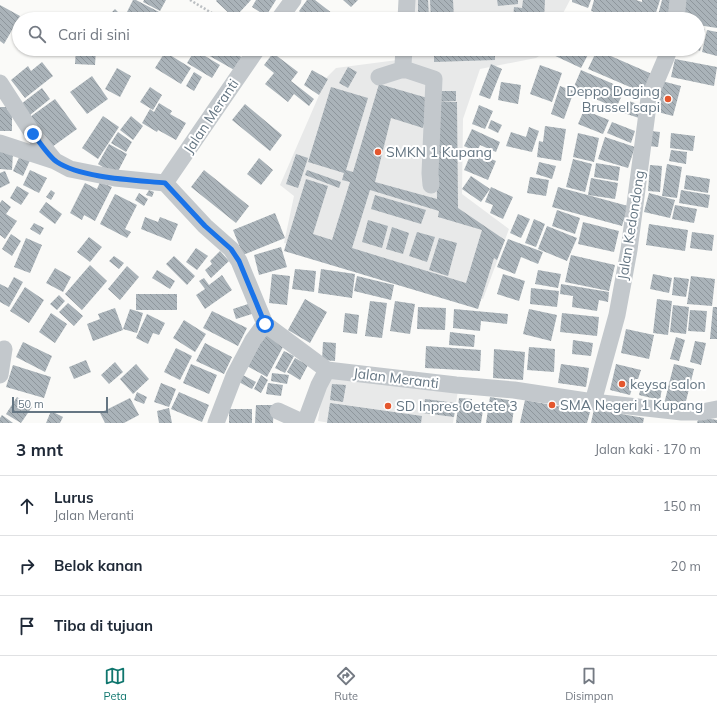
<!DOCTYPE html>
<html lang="id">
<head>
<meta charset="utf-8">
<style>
  :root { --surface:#fff; --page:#f2f2f3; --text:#1f2937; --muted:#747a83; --line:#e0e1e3; --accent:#0f766e }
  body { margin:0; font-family:Mulish,sans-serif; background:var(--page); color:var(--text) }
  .scale { position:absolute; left:12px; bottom:10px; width:96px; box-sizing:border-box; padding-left:4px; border:2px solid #657683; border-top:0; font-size:11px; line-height:14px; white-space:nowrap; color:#657683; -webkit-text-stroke:3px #fff; paint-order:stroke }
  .stop { position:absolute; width:12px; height:12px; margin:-9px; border:3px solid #1a73e8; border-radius:50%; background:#fff }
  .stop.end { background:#1a73e8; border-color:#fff; box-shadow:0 1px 4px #0008 }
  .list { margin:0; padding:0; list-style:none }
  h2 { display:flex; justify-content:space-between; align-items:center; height:52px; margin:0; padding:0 16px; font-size:17px }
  h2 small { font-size:13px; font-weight:400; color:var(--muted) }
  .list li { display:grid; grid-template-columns:26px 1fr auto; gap:12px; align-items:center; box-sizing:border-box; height:60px; padding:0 16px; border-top:1px solid var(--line) }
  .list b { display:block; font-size:15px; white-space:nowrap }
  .list p { margin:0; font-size:13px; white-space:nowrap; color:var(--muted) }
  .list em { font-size:13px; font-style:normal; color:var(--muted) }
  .icon { flex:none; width:22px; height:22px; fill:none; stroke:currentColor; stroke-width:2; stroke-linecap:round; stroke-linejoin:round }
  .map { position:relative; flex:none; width:717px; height:423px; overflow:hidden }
  .search { position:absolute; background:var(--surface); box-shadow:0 1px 3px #0004; left:12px; right:12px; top:12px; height:44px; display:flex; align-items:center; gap:10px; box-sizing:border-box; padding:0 14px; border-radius:22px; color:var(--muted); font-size:15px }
  .sheet { height:232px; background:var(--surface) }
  nav { display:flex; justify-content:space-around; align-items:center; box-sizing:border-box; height:56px; border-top:1px solid var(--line); background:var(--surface); font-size:11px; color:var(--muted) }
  nav a { display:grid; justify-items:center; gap:2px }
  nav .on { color:var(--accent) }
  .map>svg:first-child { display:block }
  .built { fill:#e8e9e9 }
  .building { fill:url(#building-back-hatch); fill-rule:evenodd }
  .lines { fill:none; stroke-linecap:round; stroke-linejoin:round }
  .path { stroke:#bbbfc2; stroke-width:2.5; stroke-dasharray:2 2; stroke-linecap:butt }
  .minor { stroke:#c3c8cc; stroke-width:17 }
  .route { stroke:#1a73e8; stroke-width:5 }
  .poi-dot { fill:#e4572e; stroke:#fff; stroke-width:1.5 }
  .labels { text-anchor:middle; stroke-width:4; stroke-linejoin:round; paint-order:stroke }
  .poi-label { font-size:14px; fill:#657683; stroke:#fff; text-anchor:start }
  .street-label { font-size:14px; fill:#657683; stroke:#fff }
</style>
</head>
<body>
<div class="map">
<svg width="717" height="423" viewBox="0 0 717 423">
  <defs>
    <pattern id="building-back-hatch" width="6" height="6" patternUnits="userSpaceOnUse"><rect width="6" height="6" fill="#aab3b9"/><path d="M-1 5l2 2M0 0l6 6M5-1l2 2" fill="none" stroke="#8e969c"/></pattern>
  </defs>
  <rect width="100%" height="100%" fill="#fafaf8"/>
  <!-- built -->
  <path class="built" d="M409 0H570L560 19H408Z
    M406 49H546L545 52 536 58 480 69 463 119 462 194 509 229 483 299 284 243 294 196 280 185 327 77 336 68 405 59Z
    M324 377 458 390 453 423H330L318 421Z"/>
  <!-- building -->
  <path class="building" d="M133 0H136L159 12 156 19H127L124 18Z
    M144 0H166L160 11 143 2Z
    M217 0H251L239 13 238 12 233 17 216 1Z
    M256 0H276L266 16 252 7Z
    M307 0H315L337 17 336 19H309L299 11Z
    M343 0H358L351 7Z
    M418 0H428L429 18H418Z
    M430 0H453L454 19H431Z
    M497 0H518V4L498 6Z
    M523 0H545L544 19H513L514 7 522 8Z
    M572 0H591L588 8 572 2Z
    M594 0H636L642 2V0H660L654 19H616L591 11Z
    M662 0H677L672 19H657Z
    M686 0H717V28L698 25V19H683Z
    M0 5 20 16 4 44 0 41Z
    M115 9 125 19H105Z
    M248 14 258 19H245Z
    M376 15 393 18 392 19H380Z
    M508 15 509 19H483V18Z
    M698 27 705 29 700 51 698 50Z
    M707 30 717 32V56L702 52Z
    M76 49H96L95 65 75 64Z
    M211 49H228L243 58 236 71 208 55Z
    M367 49H378L373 54Z
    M434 49H495V60L434 62Z
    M551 49H591L581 68 549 53Z
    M630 49H652L650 56Z
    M195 50 220 65 212 78 187 63Z
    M597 50 652 74 644 93 588 69Z
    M165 52 191 68 181 84 155 68Z
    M273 53 298 72 291 81 314 99 309 106 294 94 288 102 265 84 274 73 264 65Z
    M675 59 717 67 714 86 671 77Z
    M42 62 53 76 25 98 11 80 28 66 31 71Z
    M491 64 502 69 490 99 479 95Z
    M540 65 562 73 552 102 530 94Z
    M348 67 357 72 348 88 339 83Z
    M117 68 131 76 120 97 105 89Z
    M312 70 328 79 319 95 304 85Z
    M581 70 625 89 616 108 573 89Z
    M194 72 202 77 194 91 186 86Z
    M92 76 108 99 87 114 70 92Z
    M662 81 681 86 673 116 654 111Z
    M501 82 521 85 518 104 498 100Z
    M379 84 431 99 423 128 391 118 375 182 437 199 435 101 457 102 458 208 505 240 497 260 494 258 478 309 284 251 306 179 328 186 313 234 332 240 350 182 342 180 344 173 308 162 331 87 368 98 346 170 353 172ZM370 190 439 211 438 217 482 230 466 283 352 248Z
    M560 86 574 91 564 119 551 114Z
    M150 87 162 95 153 110 140 102Z
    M42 88 50 99 30 115 21 104Z
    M441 91H456V101H440Z
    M55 99 77 129 52 147 30 117Z
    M629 101 646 107 642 119 624 113Z
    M159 103 172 111 170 114 186 123 176 140 158 130 157 132 142 123 150 109 154 112Z
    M245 104 282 135 270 151 232 120Z
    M479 105 493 111 485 129 472 124Z
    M0 107H7V110H12V131H0Z
    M584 110 609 120 603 134 578 124Z
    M103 116 119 127 98 159 82 148Z
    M131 116 143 126 133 140 120 130Z
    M491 120 502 125 498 133 488 128Z
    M612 122 635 131 631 143 607 133Z
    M545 126 566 129 561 161 537 157 539 141 543 142Z
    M529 127 539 131 532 152 506 146 511 132 526 137Z
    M472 129 500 142 496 152 480 145 477 152 464 146Z
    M651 131 660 132 658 147 649 146Z
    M118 132 132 142 126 152 111 143Z
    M578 133 599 138 594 162 573 157Z
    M671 133 695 136 693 151 670 148Z
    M605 137 635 147 628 168 598 159Z
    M109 144 127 154 116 175 98 164Z
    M0 146 13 152 12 170 0 169Z
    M671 150 687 152 686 164 669 161Z
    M472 151 496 161 488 180 464 170Z
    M21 153 31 158 23 176 13 171Z
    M296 154 308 158 298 188 286 184Z
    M259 158 273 170 261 185 247 174Z
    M573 159 592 164 585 192 566 187Z
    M539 162 556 166 552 179 536 174Z
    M596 163 620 167 618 181 594 177Z
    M667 164 682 167 677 198 662 196Z
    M650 165 662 166 660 192 648 191Z
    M30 170 47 178 39 193 23 185Z
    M204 170 249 206 236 223 191 187Z
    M307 170 341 182 339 188 305 175Z
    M5 171 10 183 0 188V173Z
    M686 175 710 179 708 193 684 189Z
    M471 176 490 189 481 202 462 189Z
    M530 177 549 180 546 196 527 193Z
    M591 178 618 183 615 199 588 195Z
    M100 182 112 187 95 221 84 215 82 220 70 213 85 183 97 189Z
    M17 186 29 193 21 205 10 198Z
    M491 187 513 197 503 219 490 213 493 205 485 202Z
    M558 187 628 206 622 226 552 207Z
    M51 190 55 193 51 200 46 197Z
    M149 190 154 192 152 197 146 195Z
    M681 190 710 195 708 208 679 203Z
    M139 193 148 199 144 206 135 200Z
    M649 193 675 200 670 218 644 212Z
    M115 194 137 205 125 229 131 232 127 238 100 224Z
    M375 195 426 210 421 224 371 209Z
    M2 200 11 207 6 214 17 221 5 239 0 235V203Z
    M46 202 62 214 55 224 39 212Z
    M675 205 697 209 694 223 672 219Z
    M557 210 580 218 575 234 552 226Z
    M275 213 285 238 243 255 233 230Z
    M518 214 530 219 521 238 510 233Z
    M145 217 158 222 160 217 178 224 171 241 141 229Z
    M534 219 545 224 536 247 525 243Z
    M368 220 388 226 382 248 362 242Z
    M583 222 619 231 614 252 578 244Z
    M34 223 44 228 40 235 30 229Z
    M649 224 688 230 685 251 646 245Z
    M547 226 577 238 567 261 538 249Z
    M392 227 409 233 403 254 386 249Z
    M417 232 435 237 427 262 409 256Z
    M692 232 714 235 712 251 690 248Z
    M11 234 21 241 12 256 2 249Z
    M89 237 102 247 90 262 77 252Z
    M26 238 42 245 30 273 14 267Z
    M439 238 457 243 448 276 429 270Z
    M508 239 543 252 538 264 521 257 515 274 497 267Z
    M281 247 287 267 259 275 254 255Z
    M196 248 208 256 197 270 186 262Z
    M220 251 229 261 211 278 205 270 212 264 210 261Z
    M571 255 615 265 609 291 565 282Z
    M114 256 124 263 119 269 109 261Z
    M174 256 195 276 187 285 166 264Z
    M90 265 107 281 82 310 65 294Z
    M127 266 139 277 120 300 108 289Z
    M55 268 71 277 63 292 46 283Z
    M295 269 316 271 314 292 292 289Z
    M321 269 355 274 352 298 318 293Z
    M157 270 175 281 170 289 152 278Z
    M538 270 561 274 558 288 535 284Z
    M272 274 290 276 287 305 269 303Z
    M503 274 525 281 519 301 497 294Z
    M653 274 672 278 669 293 650 289Z
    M222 275 232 290 205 309 196 295 205 289 199 281 204 278 209 285Z
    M357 276 394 285 391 300 354 291Z
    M691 276 715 279 712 306 687 304Z
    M14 277 23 282 9 307 0 302V284L8 288Z
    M674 277 689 279 686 297 672 295Z
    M561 284 609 292 608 302 599 300 597 311 572 307 573 296 560 294Z
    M25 287 44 300 29 323 10 311Z
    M531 288 559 291 557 307 530 304Z
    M136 294H177V310H136Z
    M59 295 65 301 57 310 50 304Z
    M305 299 327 312 310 343 288 330Z
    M657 299 672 301 668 335 653 333Z
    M370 301 387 303 382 338 365 336Z
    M395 301 415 304 410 334 390 331Z
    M68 303 83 316 74 326 59 312Z
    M251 303 255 313 236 319 233 309Z
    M673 305 689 307 686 334 670 332Z
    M418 307 446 308 445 330 417 329Z
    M713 307H717V339H710Z
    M115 308 123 330 93 341 87 324 100 319 98 314Z
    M130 309 143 313 137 333 123 329Z
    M454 309 508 314 507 324 481 321 480 331 453 328Z
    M529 309 557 315 551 341 523 334Z
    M690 310 707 311 705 332 688 331Z
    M212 311 247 328 238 346 203 328Z
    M51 313 67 324 55 343 39 332Z
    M345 313 359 315 357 334 343 332Z
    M562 313 599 317 597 336 560 332Z
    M147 314 165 323 159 335 153 333 148 344 136 338Z
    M184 320 206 334 195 352 173 338Z
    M626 329 654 335 649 359 621 353Z
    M450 332 475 335 474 347 449 345Z
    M264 334 284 345 267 377 247 366Z
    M676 337 685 340 679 361 670 359Z
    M573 340 593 343 591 356 572 354Z
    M695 341 706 343 701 365 690 362Z
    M23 342 52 356 45 372 16 357Z
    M323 342 336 343 335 361 322 360Z
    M205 343 232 357 224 374 196 361Z
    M426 346 481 350 480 371 425 368Z
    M529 347 555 349 554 372 527 370Z
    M176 348 192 356 180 380 164 372Z
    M494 349 525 352 523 380 493 378Z
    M284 351 294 356 285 373 275 368Z
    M295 358 308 365 300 380 287 372Z
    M86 360 91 372 74 379 69 367Z
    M115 362 123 372 109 384 101 375Z
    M136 364 149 379 133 394 120 379Z
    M191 364 217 375 209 394 183 383Z
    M561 364 589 368 586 387 558 383Z
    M616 364 641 370 638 379H635L630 395 610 390Z
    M674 364 694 369 684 409 664 404Z
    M13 365 51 377 44 398 6 387Z
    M272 373 289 375 287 384 271 381Z
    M241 374 256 382 252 389 237 381Z
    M261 375 268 380 261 393 254 389Z
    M161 383 176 389 169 407 154 402Z
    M268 383 283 385 281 396 266 394Z
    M642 383 662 388 660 400 639 395Z
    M332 384 346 385 343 402 330 400Z
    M137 392 147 397 144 404 134 400Z
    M179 392 209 405 202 422 171 409Z
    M17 397 32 407 21 423 6 414Z
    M490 397 515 401 512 423H486Z
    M130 398 139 415 124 423H105L100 413Z
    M459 398 472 399 470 409 483 410 481 423H456Z
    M425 399 456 403 454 417 423 413Z
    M525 400 590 412 587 423H520Z
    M330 403 422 416 421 423H327Z
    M256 405H274L273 423H255Z
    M169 408 172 423H159L157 411Z
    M229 409H252V423H229Z
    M594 409 644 418 643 423H591Z
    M51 411 63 417 60 423H46Z
    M2 415 13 423H0V418Z
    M699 417 717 420V423H697Z"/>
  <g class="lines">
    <!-- path -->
    <path class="path" d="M190 0 222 19"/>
    <!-- minor -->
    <path class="minor" d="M279 19 293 0
      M406 19 407 0
      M676 19 678 0
      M401 70 403 65 404 49
      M379 77 401 70H407L434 79 430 173 431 185
      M0 83 33 134 55 161
      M0 143 55 161 70 169 115 178 165 183 205 226 231 249 239 261 265 324 327 370 456 385 514 390 593 402 682 412H702L717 409
      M165 183 257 49
      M0 375 4 349
      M593 402 617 315 629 250 649 98 666 58 669 49
      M278 411 304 423
      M216 423 234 376 253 340 265 324
      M305 423 319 385 327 370"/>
  </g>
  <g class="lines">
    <!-- route -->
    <path class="route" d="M33 134C39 141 49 157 57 162 81 178 135 180 165 183L205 226 231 249 239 261 265 324"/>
  </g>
  <!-- markers -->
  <g class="poi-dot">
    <circle cx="668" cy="99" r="4"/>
    <circle cx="378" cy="152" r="4"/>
    <circle cx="622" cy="384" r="4"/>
    <circle cx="552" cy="405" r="4"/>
    <circle cx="388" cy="406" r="4"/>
  </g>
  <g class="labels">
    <!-- poi labels -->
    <g class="poi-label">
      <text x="660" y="96" text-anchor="end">Deppo Daging<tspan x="660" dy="16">Brussel sapi</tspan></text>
      <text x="386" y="157">SMKN 1 Kupang</text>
      <text x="630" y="389">keysa salon</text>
      <text x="560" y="410">SMA Negeri 1 Kupang</text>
      <text x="396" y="411">SD Inpres Oetete 3</text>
    </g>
    <!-- street labels -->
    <g class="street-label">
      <text transform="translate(211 116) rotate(-56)" y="5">Jalan Meranti</text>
      <text transform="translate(631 225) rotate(-81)" y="5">Jalan Kedondong</text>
      <text transform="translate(396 378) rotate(7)" y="5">Jalan Meranti</text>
    </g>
  </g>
</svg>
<div class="scale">50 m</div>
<div class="stop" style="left:265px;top:324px"></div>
<div class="stop end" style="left:33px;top:134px"></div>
<div class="search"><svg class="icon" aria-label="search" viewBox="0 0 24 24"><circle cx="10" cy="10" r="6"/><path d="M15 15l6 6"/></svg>Cari di sini</div>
</div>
<section class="sheet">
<h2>3 mnt<small>Jalan kaki · 170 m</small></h2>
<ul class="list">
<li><svg class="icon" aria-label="ahead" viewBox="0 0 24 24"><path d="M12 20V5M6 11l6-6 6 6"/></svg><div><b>Lurus</b><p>Jalan Meranti</p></div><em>150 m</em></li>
<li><svg class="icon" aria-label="right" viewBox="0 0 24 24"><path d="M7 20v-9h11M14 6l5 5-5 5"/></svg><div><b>Belok kanan</b></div><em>20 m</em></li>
<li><svg class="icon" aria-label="arrive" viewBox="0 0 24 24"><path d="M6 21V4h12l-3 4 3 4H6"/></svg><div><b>Tiba di tujuan</b></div></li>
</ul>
</section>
<nav>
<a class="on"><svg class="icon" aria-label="map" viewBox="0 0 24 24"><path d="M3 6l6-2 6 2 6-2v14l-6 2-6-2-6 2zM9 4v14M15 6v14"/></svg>Peta</a>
<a><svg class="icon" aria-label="directions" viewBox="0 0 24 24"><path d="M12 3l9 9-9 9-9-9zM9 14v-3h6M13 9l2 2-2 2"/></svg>Rute</a>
<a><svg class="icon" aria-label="saved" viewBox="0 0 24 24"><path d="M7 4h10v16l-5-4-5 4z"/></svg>Disimpan</a>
</nav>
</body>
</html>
